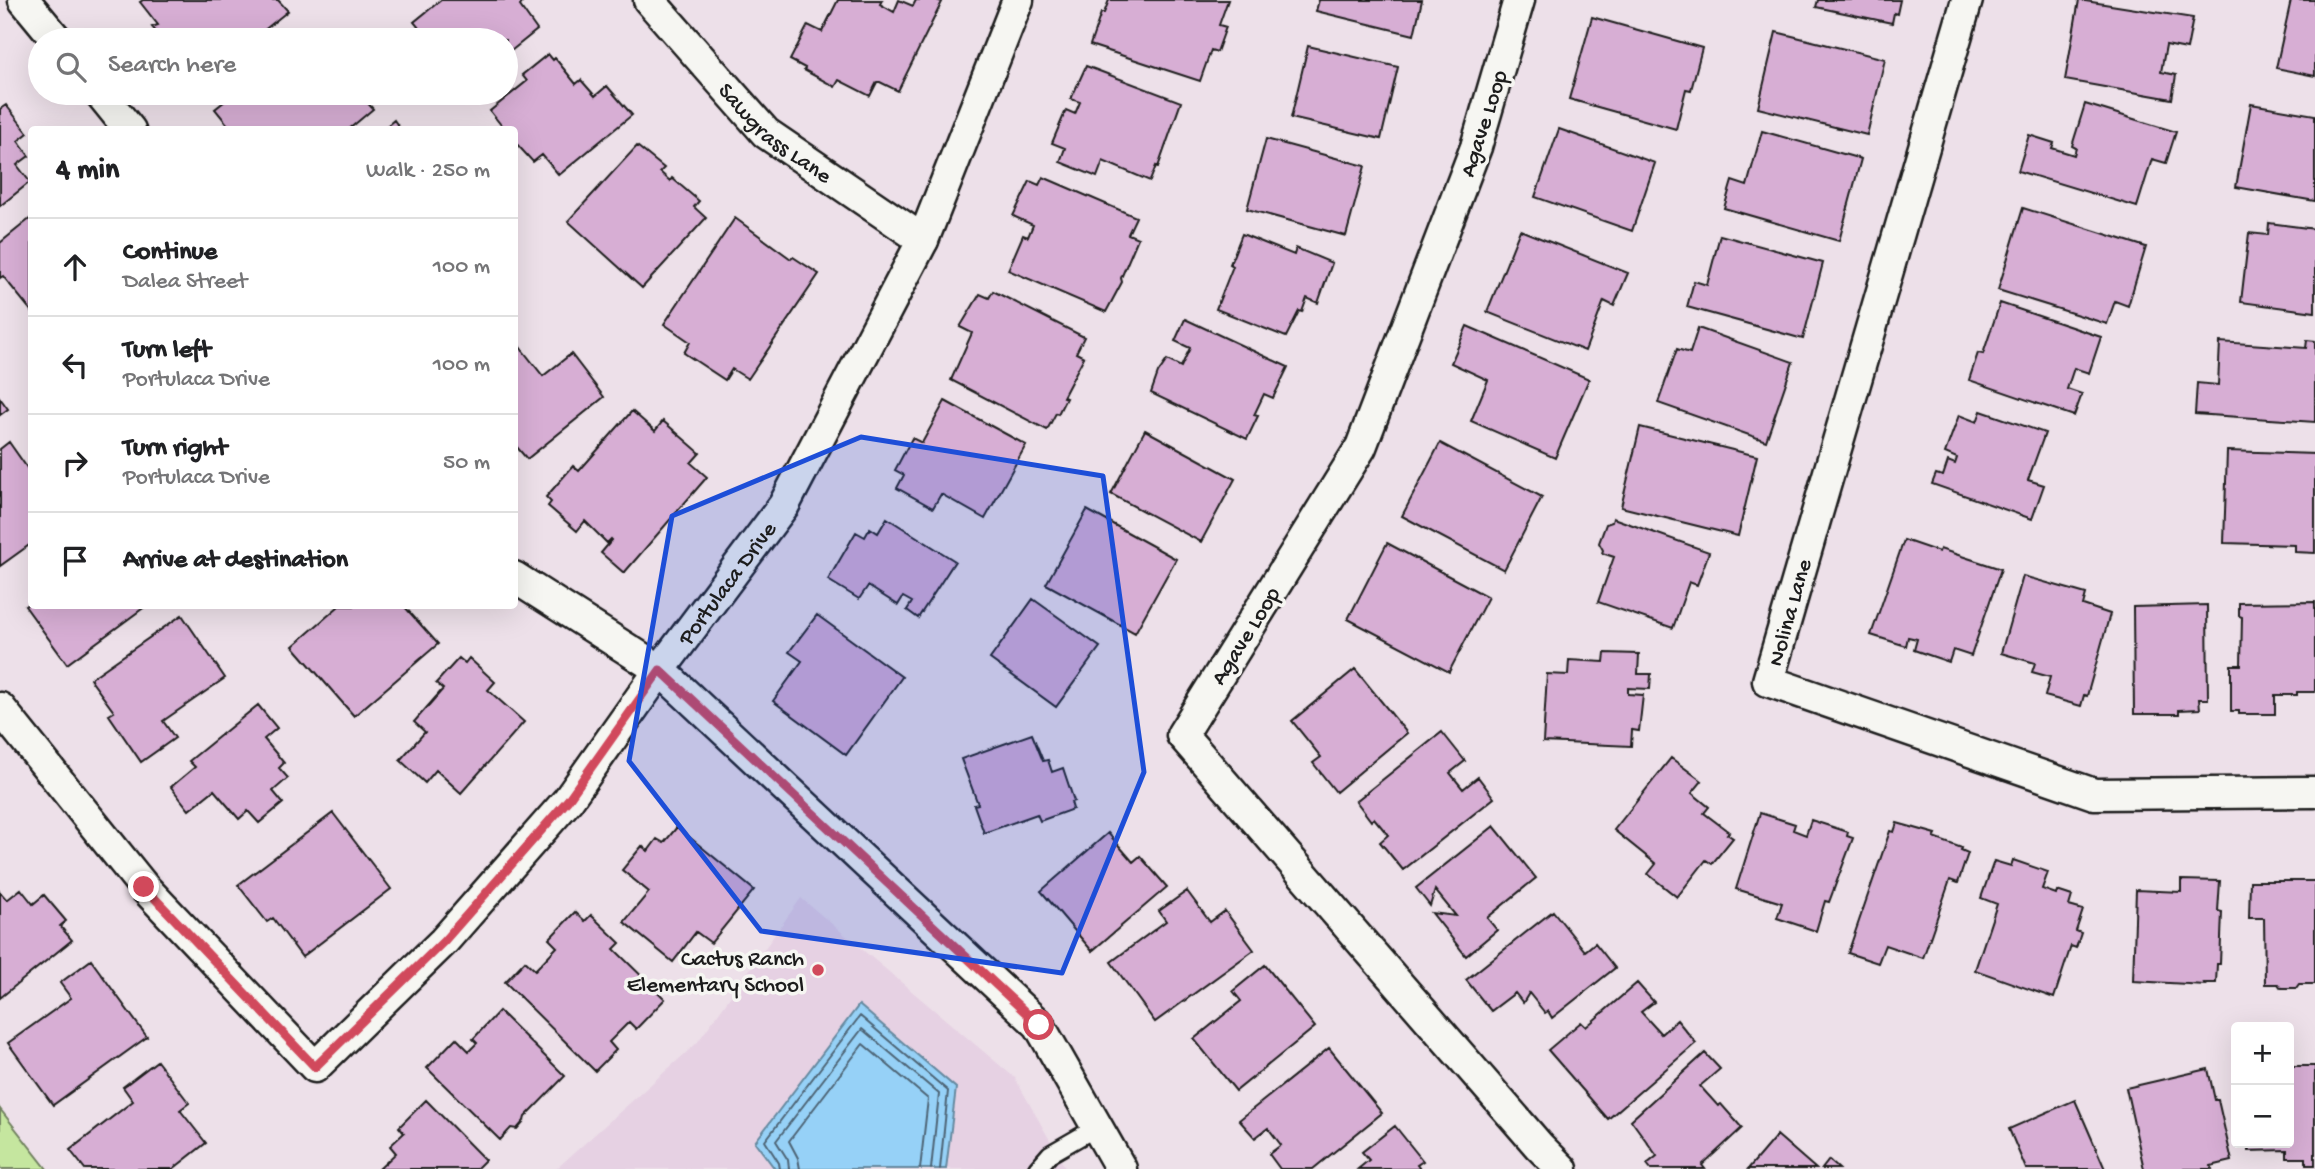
<!DOCTYPE html>
<html lang="en">
<head>
<meta charset="utf-8">
<style>
  :root { --surface:#fff; --page:#f2f2f2; --text:#202124; --muted:#757577; --line:#e0e0e0 }
  body { margin:0; font-family:"Gochi Hand",sans-serif; background:var(--page); color:var(--text) }
  .controls { position:absolute; right:21px; bottom:21px; display:grid; overflow:hidden; border-radius:7px; box-shadow:0 7px 28px #0002 }
  .controls button { width:63px; height:63px; display:grid; place-items:center; padding:0; border:0; border-bottom:2px solid var(--line); background:var(--surface); color:var(--text); font:35px sans-serif }
  .stop { position:absolute; width:21px; height:21px; margin:-16px; border:5px solid #d1495b; border-radius:50%; background:#fff }
  .stop.end { background:#d1495b; border-color:#fff; box-shadow:0 2px 7px #0008 }
  .list { margin:0; padding:0; list-style:none }
  h2 { display:flex; justify-content:space-between; align-items:center; height:91px; margin:0; padding:0 28px; font-size:30px }
  h2 small { font-size:23px; font-weight:400; color:var(--muted) }
  .list li { display:grid; grid-template-columns:46px 1fr auto; gap:21px; align-items:center; box-sizing:border-box; height:98px; padding:0 28px; border-top:2px solid var(--line) }
  .list b { display:block; font-size:26px; white-space:nowrap }
  .list p { margin:0; font-size:23px; white-space:nowrap; color:var(--muted) }
  .list em { font-size:23px; font-style:normal; color:var(--muted) }
  .icon { flex:none; width:38px; height:38px; fill:none; stroke:currentColor; stroke-width:2; stroke-linecap:round; stroke-linejoin:round }
  .map { position:relative; flex:none; width:2315px; height:1169px; overflow:hidden }
  .search { position:absolute; background:var(--surface); box-shadow:0 7px 28px #0002; left:28px; top:28px; width:490px; height:77px; display:flex; align-items:center; gap:18px; box-sizing:border-box; padding:0 24px; border-radius:38px; color:var(--muted); font-size:26px }
  .panel { position:absolute; background:var(--surface); box-shadow:0 7px 28px #0002; left:28px; top:126px; width:490px; height:483px; border-radius:7px }
  .map>svg:first-child { display:block }
  .built { fill:#e6d1e3 }
  .green { fill:#c5e69f; stroke:#70815e; stroke-width:2 }
  .water { fill:#96d1f7; stroke:#65899f; stroke-width:2 }
  .lines { fill:none; stroke-linecap:round; stroke-linejoin:round }
  .shore { stroke:#4d6474; stroke-width:2 }
  .building { fill:#d7aed4; stroke:#1c1c1c; stroke-width:2 }
  .service-casing { stroke:#1c1c1c; stroke-width:21 }
  .minor-casing { stroke:#1c1c1c; stroke-width:35 }
  .service { stroke:#f6f6f2; stroke-width:16 }
  .minor { stroke:#f6f6f2; stroke-width:30 }
  .route { stroke:#d1495b; stroke-width:9 }
  .marked { fill:#1d4ed8; fill-opacity:0.2; stroke:#1d4ed8; stroke-width:5; stroke-linejoin:round }
  .poi-dot { fill:#d1495b; stroke:#f6f6f2; stroke-width:2.5 }
  .labels { text-anchor:middle; stroke-width:7; stroke-linejoin:round; paint-order:stroke }
  .street-label { font-size:23px; fill:#1c1c1c; stroke:#f6f6f2 }
  .poi-label { font-size:23px; fill:#1c1c1c; stroke:#f6f6f2; text-anchor:end }
</style>
</head>
<body>
<div class="map">
<svg width="2315" height="1169" viewBox="0 0 2315 1169">
  <rect width="100%" height="100%" fill="#ede0e9"/>
  <filter id="ink" filterUnits="userSpaceOnUse"><feTurbulence type="fractalNoise" baseFrequency=".0143" numOctaves="2"/><feDisplacementMap in="SourceGraphic" scale="14" xChannelSelector="R" yChannelSelector="G"/><feConvolveMatrix kernelMatrix="1 2 1 2 8 2 1 2 1" color-interpolation-filters="sRGB"/></filter>
  <g filter="url(#ink)">
    <!-- built -->
    <path class="built" d="M801 898 1015 1078 1066 1169H556L697 1043Z"/>
    <!-- green -->
    <path class="green" d="M0 1109 47 1169H0Z"/>
    <!-- water -->
    <path class="water" d="M859 1005 956 1088 946 1169H775L755 1142Z"/>
    <g class="lines">
      <!-- shore -->
      <path class="shore" d="M780 1169 779 1163 765 1141 860 1016 948 1091 940 1169
        M789 1169 788 1160 776 1141 862 1029 939 1094 931 1169
        M800 1169 798 1158 789 1141 863 1044 928 1099 920 1169"/>
    </g>
    <!-- building -->
    <path class="building" d="M143 0H278L288 11 252 40H163L152 27 158 25 140 2Z
      M441 0H520L522 3 520 6 537 30 506 55V40H429L414 22Z
      M838 0H882L880 4 894 12 899 0 913 6 916 0H937L942 2 898 91 880 82H877L870 96 839 80 835 87 804 70 805 68 790 60 808 25 822 32Z
      M1109 0H1228L1219 25 1226 27 1217 52 1211 50 1200 81 1090 45 1101 13H1104Z
      M1319 0H1422L1414 35 1316 11Z
      M1818 0H1900L1897 14 1894 13 1892 23 1816 7Z
      M2079 0 2193 18 2187 49 2166 45 2161 72 2176 75 2172 99 2065 80Z
      M2291 0H2315V76L2276 68Z
      M1592 17 1702 48 1691 90 1686 89 1676 129 1569 99Z
      M1776 32 1885 59 1867 135 1758 108Z
      M1308 46 1398 67 1381 139 1291 118Z
      M548 54 553 60 555 58 576 84 581 80 595 96 607 86 632 115 559 175 542 155 533 162 514 141V130H505L490 111 527 81 522 75Z
      M1086 66 1181 102 1158 167 1156 166 1150 181 1103 161 1097 177 1060 162 1065 148 1052 143 1066 110 1075 114 1080 102 1071 99Z
      M235 93H359L373 109 348 130H232L215 109Z
      M2085 104 2176 132 2166 163 2152 159 2137 207 2018 171 2029 135 2054 143 2052 148 2074 155 2076 148 2072 146Z
      M2251 104 2315 115V201L2236 187Z
      M6 105 28 133 18 141 29 156 17 165 30 182 0 206V109Z
      M394 120 401 130H382Z
      M1559 129 1655 163 1632 231 1535 197Z
      M1762 131 1861 159 1839 241 1724 208 1732 181 1747 186Z
      M1266 139 1365 166 1346 236 1247 209Z
      M637 146 664 168 660 172 670 181 672 178 699 201 694 207 706 218 642 288 568 221Z
      M1043 177 1136 217 1128 234 1138 238 1121 278 1122 282 1106 312 1008 270 1023 235 1028 237 1033 225 1013 216 1030 181 1039 185Z
      M2023 208 2146 247 2128 306 2115 301 2107 324 1998 290Z
      M32 217V312L3 276 0 278V243Z
      M735 218 791 259 793 257 819 274 748 379 732 369 725 380 684 353 690 342 664 324Z
      M2269 223 2315 229V312L2241 302 2249 233 2268 235Z
      M1520 230 1628 273 1614 306 1604 301 1585 351 1487 312Z
      M1242 234 1294 255 1296 248 1332 263 1318 303 1307 298 1302 312 1299 311 1286 337 1216 309 1233 266 1230 264Z
      M1720 235 1823 263 1803 339 1687 307 1694 281 1707 285Z
      M993 291 1084 337 1076 353 1084 357 1063 397 1066 398 1058 414 1056 413 1047 430 951 380 972 333 960 327 980 294 989 298Z
      M2000 303 2101 337 2089 373 2074 368 2067 389 2082 394 2074 416 1969 380 1978 353 1983 354Z
      M1185 319 1288 367 1273 398 1264 394 1254 415 1258 416 1247 439 1151 393 1158 373 1167 360 1181 367 1190 348 1175 341Z
      M1467 326 1589 379 1555 458 1471 421 1488 380 1451 363Z
      M1698 328 1793 362 1766 441 1658 403 1677 349 1690 353Z
      M2307 340 2315 341V422L2195 414 2197 383 2218 385 2220 342 2306 348Z
      M520 347 543 376 571 354 604 397 527 459 516 446 514 448V351Z
      M0 398 8 409 0 415Z
      M945 401 1026 445 985 519 941 494 933 508 897 488 904 475 895 470 912 438 922 443Z
      M632 411 655 431 663 421 700 453 691 463 707 477 624 573 601 553 612 540 611 539 607 543 585 521 577 531 548 506 551 502 546 497 573 466 579 471Z
      M1981 411 2045 433 2028 480 2044 485 2032 519 1932 484 1936 474 1943 476 1948 461 1955 464 1957 458 1945 453 1959 415 1977 422Z
      M1640 427 1757 456 1738 536 1621 507Z
      M1145 430 1235 479 1201 542 1111 494Z
      M9 442 28 469 32 466V543L0 566V449Z
      M1440 443 1542 497 1504 570 1402 516Z
      M2227 451 2315 454V553L2295 552V545L2224 543Z
      M1087 510 1176 559 1135 633 1046 584Z
      M887 518 955 561 918 618 907 610 912 602 903 597 898 605 868 586 859 599 828 580 856 532 865 537 870 528 878 533Z
      M1613 518 1709 552 1697 585 1689 582 1673 628 1598 602 1614 557 1602 553 1603 550 1599 543 1606 524 1612 522Z
      M1904 540 1939 552 1940 549 2001 569 1971 656 1953 650 1949 662 1914 650 1917 639 1908 637 1906 646 1871 635Z
      M1387 543 1488 597 1449 672 1348 619Z
      M2023 576 2086 594 2083 605 2110 614 2087 696 2084 695 2081 706 2045 696 2050 677 2032 672 2035 663 2001 653Z
      M1033 599 1100 647 1056 707 990 659Z
      M32 601V606H146L67 664 25 606Z
      M2315 602V692H2297V695H2275V714H2239V711H2231V665H2241L2242 617 2239 616V603Z
      M2207 605 2208 699H2199L2200 709 2179 710V714H2134L2133 607Z
      M339 606H404L438 644 354 716 293 646Z
      M182 615 225 678 163 721 175 738 141 762 109 715 114 712 90 679Z
      M817 615 902 677 846 755 773 701 802 661 789 652Z
      M1605 653 1639 654 1638 674H1651L1650 689 1628 688V694L1643 695 1639 731 1632 730 1631 746 1543 742 1547 674 1568 675 1569 660 1604 662Z
      M459 658 465 663 469 658 495 682 488 690 524 722 461 793 436 770 425 783 400 760 425 732 414 722 443 689 436 683Z
      M1355 669 1407 733 1336 792 1313 763 1321 757 1292 721Z
      M258 705 277 728 264 739 284 763 279 768 288 778 273 791 283 803 259 823 248 811 239 819 214 790 189 810 171 787 195 767 189 761Z
      M1442 732 1465 761 1450 773 1463 789 1478 777 1494 798 1403 870 1380 842 1388 835 1374 818 1371 821 1356 801Z
      M1032 734 1043 761 1048 760 1052 772 1063 768 1074 801 1071 802 1073 809 1040 821 1037 814 984 833 974 805 978 804 961 759Z
      M1671 758 1702 781 1692 793 1709 807 1704 813 1729 832 1727 834 1733 838 1712 864 1706 860 1677 897 1648 874 1656 864 1614 830Z
      M333 813 391 889 302 957 273 918 267 922 238 885Z
      M1760 813 1795 824 1793 830 1806 835 1811 820 1848 832 1847 836 1853 838 1829 902 1825 901 1816 931 1777 918 1782 903 1736 889Z
      M1897 823 1936 834 1934 838 1962 848 1961 850 1968 853 1958 883 1950 880 1923 958 1885 945 1878 963 1848 953 1890 831 1894 832Z
      M1494 826 1536 878 1487 918 1497 930 1466 956 1432 913 1456 916 1435 890 1430 906 1416 888Z
      M677 827 754 890 711 943 696 932 673 962 624 922 649 892 622 870 642 846 648 851 657 839 664 843Z
      M1108 833 1133 862 1140 856 1167 887 1092 951 1041 891Z
      M2013 860 2048 872 2042 889 2056 894 2057 891 2072 896 2069 906 2083 910 2076 931 2081 933 2076 948 2071 946 2054 998 1975 970 1997 904 1981 898 1994 861 2011 866Z
      M2181 880 2220 881 2218 911 2222 912 2220 964H2217L2216 983H2204L2205 985 2133 981 2136 890 2181 892Z
      M2250 881H2315V984H2299L2296 988H2281L2278 984H2265L2264 918H2249Z
      M21 889 33 904 44 895 66 921 60 926 72 940 0 998V892L7 900Z
      M1187 891 1210 922 1225 911 1254 950 1155 1022 1111 962 1166 921 1159 911Z
      M1553 911 1585 951 1595 943 1615 968 1552 1018 1548 1011 1545 1013 1529 993 1523 1003 1515 993 1491 1011 1466 980Z
      M575 912 585 921 591 915 620 943 614 949 665 999 636 1029 629 1022 609 1042 616 1050 595 1071 505 982 525 961 535 970 557 947 549 939Z
      M91 960 147 1037 53 1105 8 1043 71 998 60 983Z
      M1265 965 1315 1027 1236 1091 1194 1039 1241 1001 1233 991Z
      M1637 983 1654 1002 1641 1012 1661 1034 1677 1020 1696 1043 1608 1119 1548 1050 1581 1022 1586 1027Z
      M499 1011 565 1076 525 1117 524 1121 517 1129 511 1128 500 1140 427 1068 456 1038 469 1051 477 1043 473 1039Z
      M1329 1048 1382 1113 1313 1169H1280L1269 1154 1281 1145 1268 1128 1255 1138 1239 1120Z
      M1705 1053 1720 1069 1700 1086 1718 1106 1721 1104 1742 1128 1702 1165 1705 1169H1651L1647 1164 1657 1156 1631 1120Z
      M157 1061 189 1103 180 1110 206 1143 173 1169H85L70 1150 133 1101 123 1087Z
      M2289 1066H2315V1165H2306V1158H2287V1150L2248 1151V1143H2289Z
      M2208 1069 2215 1100H2218L2232 1161 2211 1166 2212 1169H2144L2126 1088Z
      M426 1100 485 1160 476 1169H379L396 1153 390 1146 404 1133 399 1127Z
      M2075 1100 2105 1169H2026L2009 1129Z
      M1395 1126 1423 1161 1417 1165 1420 1169H1358L1369 1160 1362 1152Z
      M1777 1135 1816 1169H1748Z
      M1829 1160 1839 1169H1822Z"/>
    <g class="lines">
      <!-- service casing -->
      <g class="service-casing">
        <path id="service" d="M1037 1169 1050 1154 1097 1127"/>
      </g>
      <!-- minor casing -->
      <g class="minor-casing">
        <g id="minor">
          <path d="M24 0 57 40"/>
          <path id="s1" d="M649 0 766 133 923 240"/>
          <path d="M1519 0 1476 147 1361 447 1182 735 1539 1146 1562 1169"/>
          <path d="M1967 0 1768 681 2094 794 2315 792"/>
          <path d="M100 93 130 130"/>
          <path d="M514 577 660 670 1039 1025 1121 1169"/>
          <path id="s2" d="M0 708 144 887 315 1067 444 941 568 800 660 670 784 505 923 240 1018 0"/>
        </g>
      </g>
      <!-- service -->
      <use href="#service" class="service"/>
      <!-- minor -->
      <use href="#minor" class="minor"/>
    </g>
  </g>
  <g class="lines" filter="url(#ink)">
    <!-- route -->
    <path class="route" d="M144 887 315 1067 444 941 568 800 660 670 1039 1025"/>
  </g>
  <!-- marked area -->
  <path class="marked" d="M861 437 1103 476 1144 772 1062 973 761 931 629 761 672 516Z"/>
  <!-- markers -->
  <circle class="poi-dot" cx="818" cy="970" r="7"/>
  <g class="labels">
    <!-- street labels -->
    <g class="street-label">
      <text transform="translate(1482 123) rotate(-72)" y="8">Agave Loop</text>
      <text dy="8" stroke="none"><textPath href="#s1" startOffset="184">Sawgrass Lane</textPath></text>
      <text dy="8" stroke="none"><textPath href="#s2" startOffset="1115">Portulaca Drive</textPath></text>
      <text transform="translate(1788 612) rotate(-74)" y="8">Nolina Lane</text>
      <text transform="translate(1244 635) rotate(-58)" y="8">Agave Loop</text>
    </g>
    <!-- poi labels -->
    <g class="poi-label">
      <text x="804" y="965">Cactus Ranch<tspan x="804" dy="26">Elementary School</tspan></text>
    </g>
  </g>
</svg>
<div class="controls">
<button>+</button>
<button>−</button>
</div>
<div class="stop" style="left:1039px;top:1025px"></div>
<div class="stop end" style="left:144px;top:887px"></div>
<div class="search"><svg class="icon" aria-label="search" viewBox="0 0 24 24"><circle cx="10" cy="10" r="6"/><path d="M15 15l6 6"/></svg>Search here</div>
<section class="panel">
<h2>4 min<small>Walk · 250 m</small></h2>
<ul class="list">
<li><svg class="icon" aria-label="ahead" viewBox="0 0 24 24"><path d="M12 20V5M6 11l6-6 6 6"/></svg><div><b>Continue</b><p>Dalea Street</p></div><em>100 m</em></li>
<li><svg class="icon" aria-label="left" viewBox="0 0 24 24"><path d="M17 20v-9H6M10 6l-5 5 5 5"/></svg><div><b>Turn left</b><p>Portulaca Drive</p></div><em>100 m</em></li>
<li><svg class="icon" aria-label="right" viewBox="0 0 24 24"><path d="M7 20v-9h11M14 6l5 5-5 5"/></svg><div><b>Turn right</b><p>Portulaca Drive</p></div><em>50 m</em></li>
<li><svg class="icon" aria-label="arrive" viewBox="0 0 24 24"><path d="M6 21V4h12l-3 4 3 4H6"/></svg><div><b>Arrive at destination</b></div></li>
</ul>
</section>
</div>
</body>
</html>
